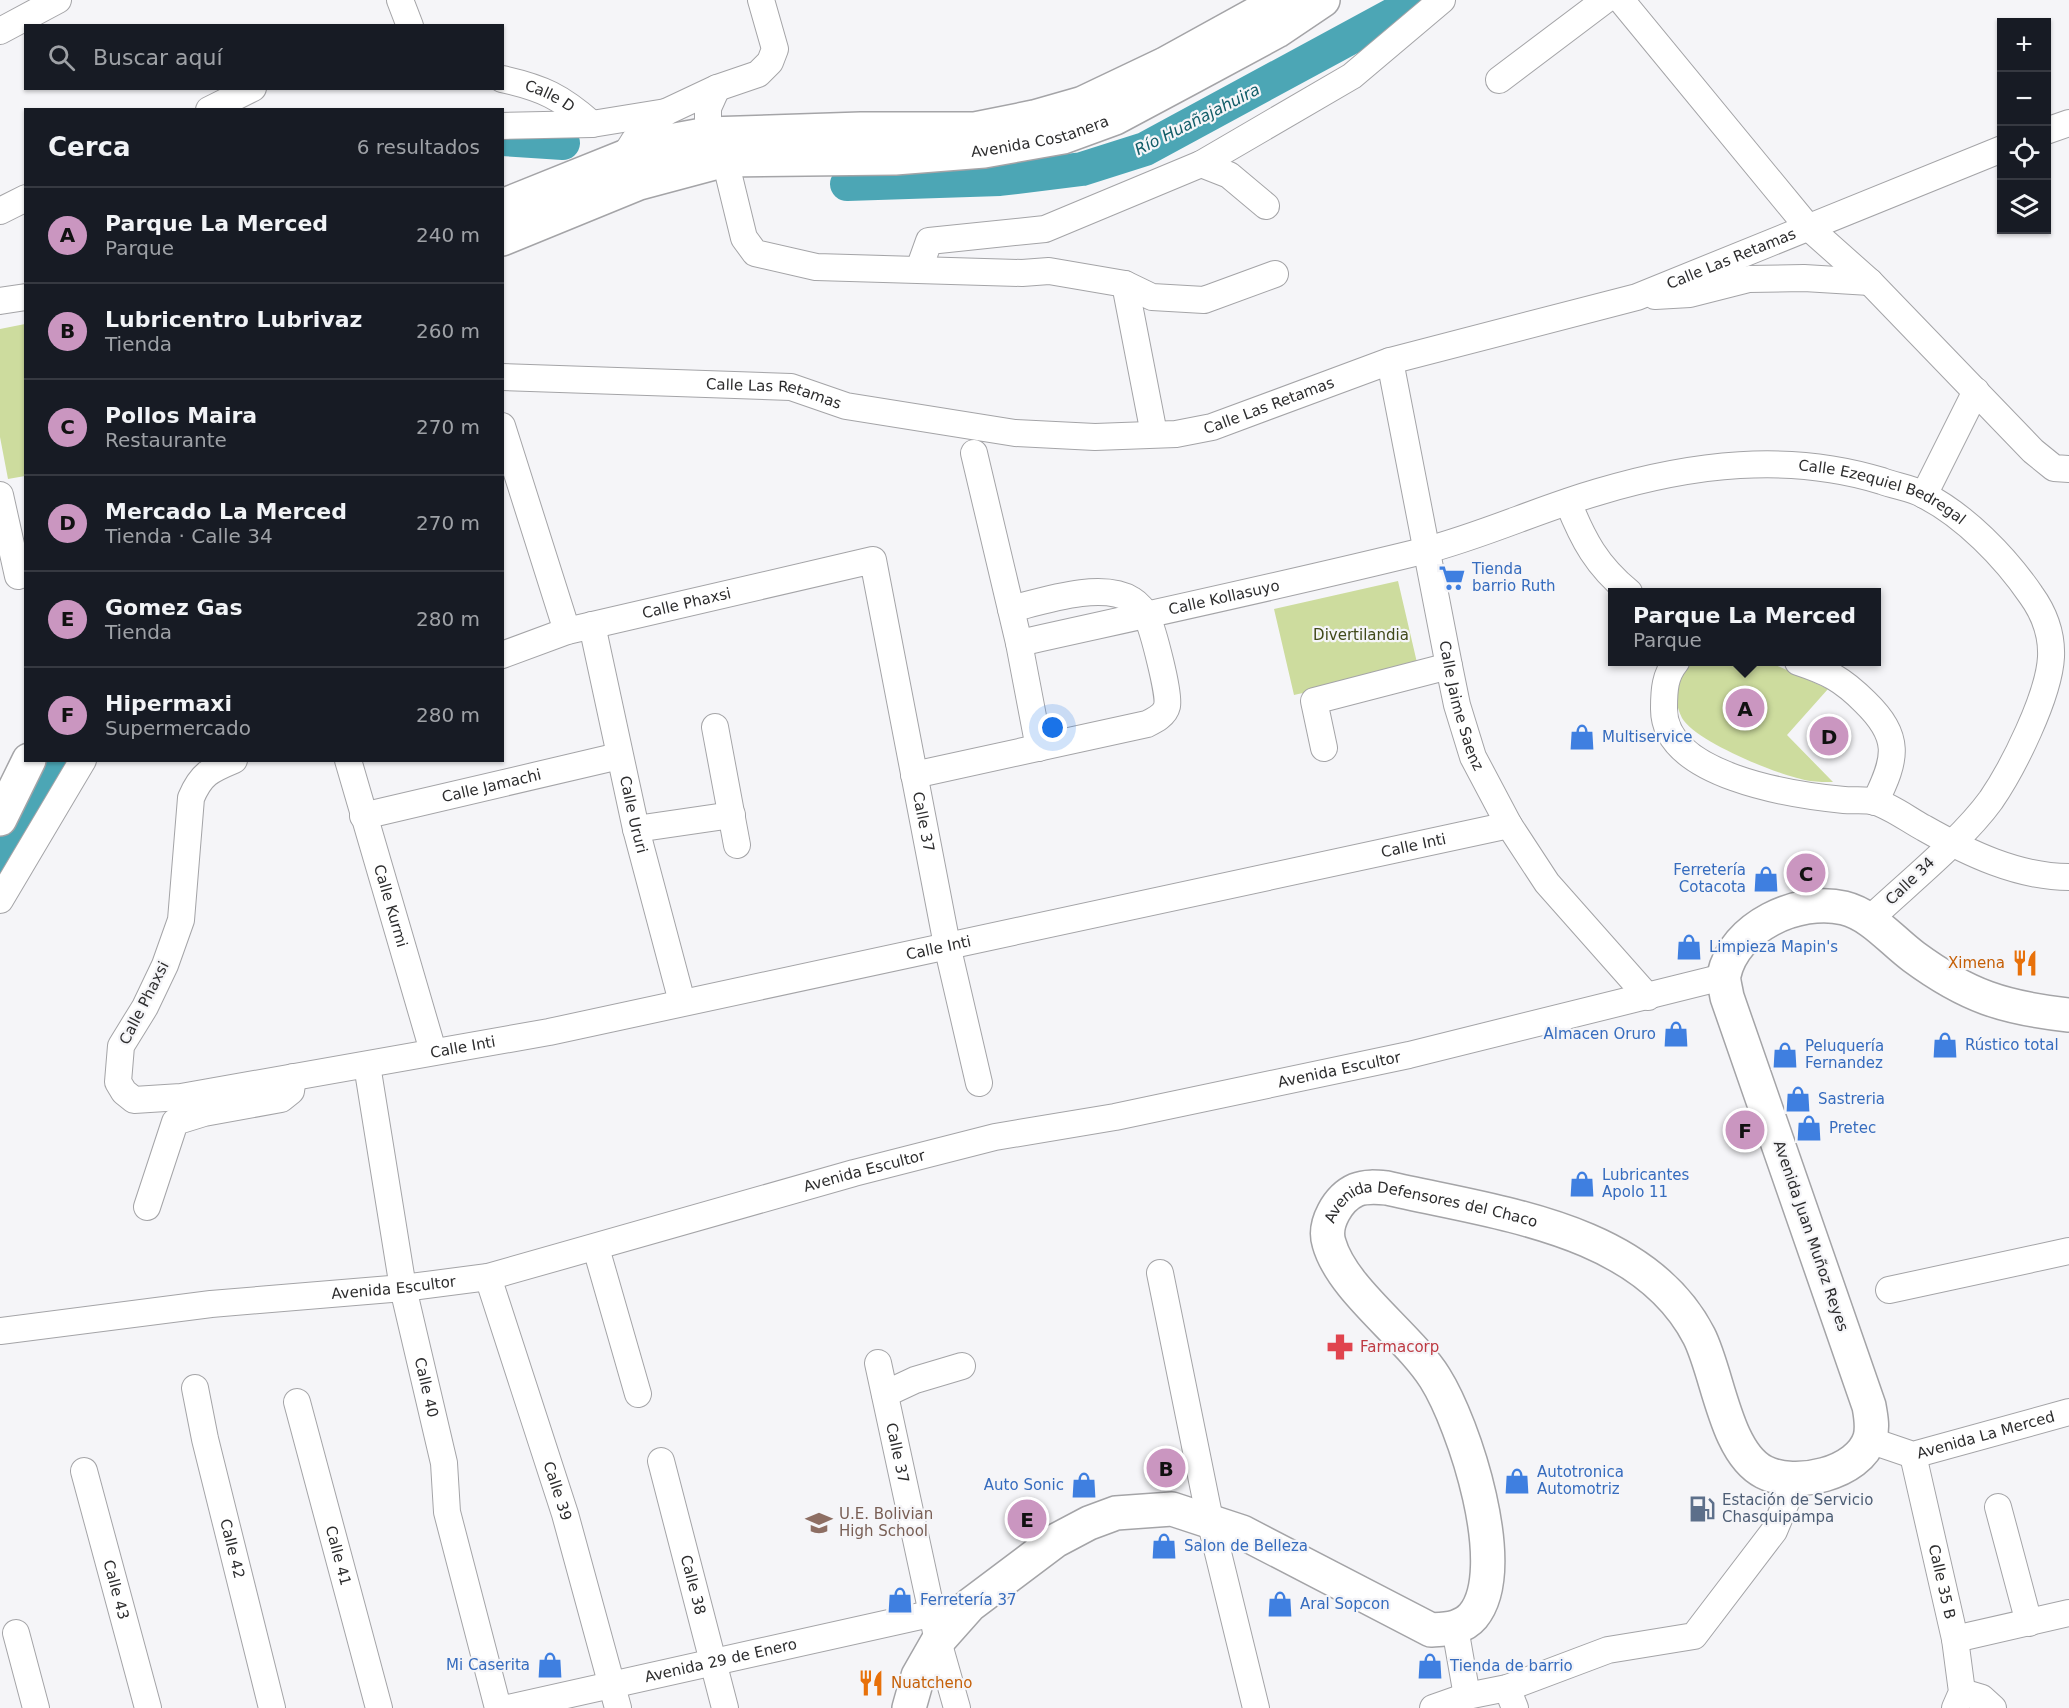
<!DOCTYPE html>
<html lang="es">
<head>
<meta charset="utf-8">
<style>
  :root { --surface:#171b24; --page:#242831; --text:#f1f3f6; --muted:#9ea1a6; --line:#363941; --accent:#ca96c0 }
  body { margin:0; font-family:"DejaVu Sans",sans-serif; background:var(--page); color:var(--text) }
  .controls { position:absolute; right:18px; top:18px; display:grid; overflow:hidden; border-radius:0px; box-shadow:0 2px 4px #0004 }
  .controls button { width:54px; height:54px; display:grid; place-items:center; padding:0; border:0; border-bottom:2px solid var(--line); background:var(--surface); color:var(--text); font:30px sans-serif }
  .you { position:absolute; left:1053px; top:728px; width:21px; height:21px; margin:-15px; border:4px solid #fff; border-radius:50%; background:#1a73e8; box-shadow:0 0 0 9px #1a73e833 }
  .badge { display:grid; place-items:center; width:39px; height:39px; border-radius:50%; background:var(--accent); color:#111; font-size:20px; font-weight:700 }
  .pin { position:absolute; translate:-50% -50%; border:3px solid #fff; box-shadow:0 2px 6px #0006 }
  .popup { position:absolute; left:1608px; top:588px; width:273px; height:78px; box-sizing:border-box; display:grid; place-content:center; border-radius:0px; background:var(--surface); filter:drop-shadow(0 2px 4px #0005); font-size:20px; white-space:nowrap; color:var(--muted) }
  .popup b { font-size:22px; color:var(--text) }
  .popup::after { content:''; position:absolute; left:50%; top:100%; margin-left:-12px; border:12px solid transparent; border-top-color:var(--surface) }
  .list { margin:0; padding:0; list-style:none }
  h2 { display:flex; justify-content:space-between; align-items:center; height:78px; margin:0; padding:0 24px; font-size:26px }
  h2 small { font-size:20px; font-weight:400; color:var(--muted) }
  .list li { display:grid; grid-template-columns:39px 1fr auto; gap:18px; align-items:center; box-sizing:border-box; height:96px; padding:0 24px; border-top:2px solid var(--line) }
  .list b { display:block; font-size:22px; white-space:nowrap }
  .list p { margin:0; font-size:20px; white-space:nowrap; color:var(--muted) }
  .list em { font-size:20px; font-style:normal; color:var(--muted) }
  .icon { flex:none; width:33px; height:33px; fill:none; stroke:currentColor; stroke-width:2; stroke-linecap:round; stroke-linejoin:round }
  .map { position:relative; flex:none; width:2069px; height:1708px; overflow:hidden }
  .search { position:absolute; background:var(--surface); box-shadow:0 2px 4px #0004; left:24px; top:24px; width:480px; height:66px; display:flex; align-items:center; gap:15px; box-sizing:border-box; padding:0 21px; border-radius:0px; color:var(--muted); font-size:22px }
  .panel { position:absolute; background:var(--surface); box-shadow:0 2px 4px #0004; left:24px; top:108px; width:480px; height:654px; border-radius:0px }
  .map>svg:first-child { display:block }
  .park { fill:#cddc9e }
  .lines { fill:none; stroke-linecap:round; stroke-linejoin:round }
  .river { stroke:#4ca6b5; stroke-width:34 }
  .minor-casing { stroke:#a4a4a7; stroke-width:28 }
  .major-casing { stroke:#a4a4a7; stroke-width:36 }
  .minor { stroke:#fff; stroke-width:26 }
  .major { stroke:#fff; stroke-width:33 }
  .labels { text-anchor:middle; stroke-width:4.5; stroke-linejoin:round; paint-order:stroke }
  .street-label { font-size:15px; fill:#2d2d2e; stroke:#f5f5f8 }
  .shop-label { font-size:15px; fill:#366cbe; stroke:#f5f5f8; text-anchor:start }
  .park-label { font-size:15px; fill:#404919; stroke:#f5f5f8 }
  .food-label { font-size:15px; fill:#c56008; stroke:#f5f5f8; text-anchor:end }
  .health-label { font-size:15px; fill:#be3a42; stroke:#f5f5f8; text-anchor:start }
  .service-label { font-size:15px; fill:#4e5e75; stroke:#f5f5f8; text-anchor:start }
  .education-label { font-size:15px; fill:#785e54; stroke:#f5f5f8; text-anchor:start }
  .water-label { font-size:16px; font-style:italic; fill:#125d68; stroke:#f5f5f8 }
</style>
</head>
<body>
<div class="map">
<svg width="2069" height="1708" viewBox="0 0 2069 1708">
  <rect width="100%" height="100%" fill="#f5f5f8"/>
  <!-- park -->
  <path class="park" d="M25 324V476L8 479 0 437V329Z
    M1398 581 1418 667 1294 695 1274 609Z
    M1691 662H1769L1828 689 1787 735 1833 782C1826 782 1818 782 1810 781 1782 777 1696 742 1682 718 1671 697 1679 678 1691 662Z"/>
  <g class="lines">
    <!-- river -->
    <path class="river" d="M502 139 563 143
      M847 184 1000 179 1082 169 1145 149 1420 0
      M0 865C25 835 45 798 58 760"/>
    <!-- minor casing -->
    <g class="minor-casing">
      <g id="minor">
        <path d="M400 0 410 26"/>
        <path d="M1621 0 1807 226 1870 282 2033 451 2054 468 2069 469"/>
        <path d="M0 31 58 0"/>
        <path id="s1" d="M502 79C543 88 561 97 592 124"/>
        <path d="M1499 80 1605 0"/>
        <path d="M717 88 708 108V134L710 143 725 160 744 238 755 253 816 267 1022 273 1049 271 1125 284 1152 297 1204 300 1275 274"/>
        <path d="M209 110 253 88"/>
        <path d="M502 126 592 124 666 112"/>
        <path d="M2046 131 2069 123"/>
        <path d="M624 157 634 141 666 112 717 88 758 74 770 62 775 49 761 0"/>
        <path d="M1201 164 1229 175 1266 206"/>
        <path d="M0 211 26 198"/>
        <path d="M919 269 929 241 1045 229 1201 164 1352 76 1442 0"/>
        <path d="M1125 284 1154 434"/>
        <path d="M1655 296 1690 294 1749 279 1804 278 1870 282"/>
        <path d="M0 301 26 297"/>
        <path id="s2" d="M1390 361 1449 666 1457 705 1473 757 1509 825 1547 883 1648 997"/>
        <path id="s3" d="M502 377 791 387 846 406 1015 433 1095 437 1176 434 1212 427 1390 361 1637 297 2002 149"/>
        <path d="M502 426 567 631"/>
        <path d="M974 453 1019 643 1039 748"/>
        <path d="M0 495 18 576"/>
        <path d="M1924 495 1976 391"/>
        <path d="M1568 502C1583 540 1597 566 1629 592"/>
        <path id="s4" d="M592 625 636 829 682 1002"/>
        <path id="s5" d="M1019 643C1154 613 1289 584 1423 551 1482 536 1539 509 1598 492 1691 464 1788 452 1882 481 1895 486 1912 488 1924 495 1965 516 2005 557 2031 595 2044 613 2052 635 2051 657 2049 696 2013 768 1991 800 1962 840 1907 884 1870 919"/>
        <path id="s6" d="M502 655 567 631 873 560 947 945 979 1083"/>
        <path d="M1676 662C1665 675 1664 690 1664 708 1663 776 1792 795 1844 800 1854 801 1866 799 1876 802 1892 807 1909 820 1924 828 1968 853 2018 877 2069 877"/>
        <path d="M1798 662C1828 672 1842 679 1865 702 1901 737 1897 758 1875 802"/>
        <path d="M715 727 737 845"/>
        <path d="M1324 748 1314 701 1449 666"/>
        <path id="s7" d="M234 760C210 770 201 774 191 798L181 920 165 965 145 1007 121 1046 118 1082 124 1092 134 1100 181 1097 549 1032 1509 825"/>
        <path id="s8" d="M348 760 433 1051"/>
        <path d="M914 775 1147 724C1155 720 1165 715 1167 706 1170 694 1153 630 1147 617 1145 611 1137 603 1132 600 1102 581 1043 601 1011 609"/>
        <path id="s9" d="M363 816 619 756"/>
        <path d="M636 829 732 815"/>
        <path d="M0 900 83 760"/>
        <path id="s10" d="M367 1065 403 1288 444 1463 447 1512 498 1708"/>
        <path d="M147 1207 175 1122 204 1113 281 1099 291 1091 293 1077"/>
        <path d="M596 1248 638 1394"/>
        <path d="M1160 1273 1210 1520 1256 1708"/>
        <path id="s11" d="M488 1277 565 1514 618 1708"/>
        <path d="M1889 1290 2069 1251"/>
        <path id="s12" d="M0 1331 211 1304 403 1288 488 1277 854 1173 995 1137 1115 1117 1409 1055 1723 977"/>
        <path id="s13" d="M878 1363 938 1641 957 1708"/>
        <path id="s14" d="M195 1388 205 1439 272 1708"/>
        <path d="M885 1394 915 1380 962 1366"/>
        <path id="s15" d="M297 1402 379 1708"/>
        <path id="s16" d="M1869 1440 1913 1455 2069 1412"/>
        <path id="s17" d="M1913 1455 1955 1639 1962 1692 1955 1708"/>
        <path id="s18" d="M661 1461 725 1708"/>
        <path id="s19" d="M84 1471 148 1708"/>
        <path d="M1998 1507 2029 1623"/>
        <path d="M1455 1628 1467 1696"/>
        <path d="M16 1633 36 1708"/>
        <path d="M1955 1639 2069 1613"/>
        <path d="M1507 1688 1515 1708"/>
        <path d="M1962 1692 1982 1698 1993 1708"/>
        <path id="s20" d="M508 1708 970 1605"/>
        <path d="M1433 1708 1467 1696 1507 1688 1608 1650 1694 1636 1774 1531 1795 1481"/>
      </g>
    </g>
    <!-- major casing -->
    <g class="major-casing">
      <g id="major">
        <path d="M502 206 624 157 675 140 708 134 861 129H975L1034 117 1083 103 1165 64 1281 0"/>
        <path id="s21" d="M502 239 639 183 725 160 895 158 984 151 1063 137 1115 118 1188 79 1277 31 1323 0"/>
        <path d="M0 819 29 760"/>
        <path id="s22" d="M909 1708 918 1676 938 1641 970 1605 1055 1541 1089 1523 1116 1513 1172 1509 1242 1532 1431 1630C1446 1629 1462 1629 1473 1616 1512 1569 1464 1424 1435 1378 1408 1335 1342 1290 1329 1243 1323 1224 1338 1198 1356 1190 1366 1186 1376 1187 1387 1188 1494 1213 1643 1227 1699 1336 1718 1373 1725 1452 1764 1472 1795 1488 1859 1474 1870 1438 1873 1427 1871 1417 1869 1406L1727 997C1726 990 1723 981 1724 975 1734 927 1798 897 1844 908 1872 915 1891 940 1914 957 1967 996 2004 1008 2069 1015"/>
      </g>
    </g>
    <!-- minor -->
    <use href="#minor" class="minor"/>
    <!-- major -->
    <use href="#major" class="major"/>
  </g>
  <!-- icons -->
  <defs>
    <g id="supermarket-bare" transform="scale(2.07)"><path d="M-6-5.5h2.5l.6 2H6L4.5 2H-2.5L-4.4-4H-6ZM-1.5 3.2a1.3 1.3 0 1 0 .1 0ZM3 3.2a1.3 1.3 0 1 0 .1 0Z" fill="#3f7fe0" stroke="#f5f5f8" stroke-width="2.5" paint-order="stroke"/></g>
    <g id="shop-bare" transform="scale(2.07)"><path d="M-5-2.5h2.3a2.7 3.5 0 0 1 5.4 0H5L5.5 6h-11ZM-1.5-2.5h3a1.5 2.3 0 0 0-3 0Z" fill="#3f7fe0" stroke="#f5f5f8" stroke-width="2.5" paint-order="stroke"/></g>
    <g id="restaurant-bare" transform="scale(2.07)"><path d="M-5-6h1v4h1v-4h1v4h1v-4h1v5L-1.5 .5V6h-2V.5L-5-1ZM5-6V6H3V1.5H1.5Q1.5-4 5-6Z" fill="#e8710a" stroke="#f5f5f8" stroke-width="2.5" paint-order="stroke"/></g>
    <g id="pharmacy-bare" transform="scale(2.07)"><path d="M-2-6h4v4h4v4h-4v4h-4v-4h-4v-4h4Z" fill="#e0444e" stroke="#f5f5f8" stroke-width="2.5" paint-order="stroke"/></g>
    <g id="fuel-bare" transform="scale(2.07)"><path d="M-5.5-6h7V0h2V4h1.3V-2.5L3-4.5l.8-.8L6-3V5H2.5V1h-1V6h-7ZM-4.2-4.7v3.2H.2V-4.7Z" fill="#5c6f8a" stroke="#f5f5f8" stroke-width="2.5" paint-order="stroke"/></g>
    <g id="school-bare" transform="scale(2.07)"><path d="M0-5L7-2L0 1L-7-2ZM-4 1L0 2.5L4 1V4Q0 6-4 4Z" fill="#8d6e63" stroke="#f5f5f8" stroke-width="2.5" paint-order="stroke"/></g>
  </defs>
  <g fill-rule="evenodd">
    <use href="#supermarket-bare" x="1452" y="578"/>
    <use href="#shop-bare" x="1582" y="737"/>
    <use href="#shop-bare" x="1766" y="879"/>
    <use href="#shop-bare" x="1689" y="947"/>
    <use href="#restaurant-bare" x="2025" y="963"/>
    <use href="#shop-bare" x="1676" y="1034"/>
    <use href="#shop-bare" x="1945" y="1045"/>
    <use href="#shop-bare" x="1785" y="1055"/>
    <use href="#shop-bare" x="1798" y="1099"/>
    <use href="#shop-bare" x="1809" y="1128"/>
    <use href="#shop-bare" x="1582" y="1184"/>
    <use href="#pharmacy-bare" x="1340" y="1347"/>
    <use href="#shop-bare" x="1517" y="1481"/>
    <use href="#shop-bare" x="1084" y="1485"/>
    <use href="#fuel-bare" x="1702" y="1509"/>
    <use href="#school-bare" x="819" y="1523"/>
    <use href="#shop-bare" x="1164" y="1546"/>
    <use href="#shop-bare" x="900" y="1600"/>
    <use href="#shop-bare" x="1280" y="1604"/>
    <use href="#shop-bare" x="550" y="1665"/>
    <use href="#shop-bare" x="1430" y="1666"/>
    <use href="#restaurant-bare" x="871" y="1683"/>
  </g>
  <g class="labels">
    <!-- street labels -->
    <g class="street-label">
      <text dy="5" stroke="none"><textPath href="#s1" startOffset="51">Calle D</textPath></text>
      <text dy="5" stroke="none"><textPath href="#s21" startOffset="554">Avenida Costanera</textPath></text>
      <text dy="5" stroke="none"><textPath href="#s3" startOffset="1263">Calle Las Retamas</textPath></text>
      <text dy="5" stroke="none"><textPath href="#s3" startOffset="273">Calle Las Retamas</textPath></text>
      <text dy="5" stroke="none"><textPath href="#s3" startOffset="777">Calle Las Retamas</textPath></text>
      <text dy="5" stroke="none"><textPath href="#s5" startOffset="891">Calle Ezequiel Bedregal</textPath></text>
      <text dy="5" stroke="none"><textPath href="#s5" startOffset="210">Calle Kollasuyo</textPath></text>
      <text dy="5" stroke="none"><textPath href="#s6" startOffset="192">Calle Phaxsi</textPath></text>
      <text dy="5" stroke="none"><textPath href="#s2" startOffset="352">Calle Jaime Saenz</textPath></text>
      <text dy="5" stroke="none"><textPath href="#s9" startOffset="132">Calle Jamachi</textPath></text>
      <text dy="5" stroke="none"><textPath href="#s4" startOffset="194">Calle Ururi</textPath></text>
      <text dy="5" stroke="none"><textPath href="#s6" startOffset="650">Calle 37</textPath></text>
      <text dy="5" stroke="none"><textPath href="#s7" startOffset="1688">Calle Inti</textPath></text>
      <text transform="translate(1910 881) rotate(-44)" y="5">Calle 34</text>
      <text dy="5" stroke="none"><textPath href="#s8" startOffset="152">Calle Kurmi</textPath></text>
      <text dy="5" stroke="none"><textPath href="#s7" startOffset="1202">Calle Inti</textPath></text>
      <text transform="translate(144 1003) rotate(-63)" y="5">Calle Phaxsi</text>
      <text dy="5" stroke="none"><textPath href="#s7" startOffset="716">Calle Inti</textPath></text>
      <text dy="5" stroke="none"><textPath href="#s12" startOffset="1368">Avenida Escultor</textPath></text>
      <text dy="5" stroke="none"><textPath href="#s12" startOffset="882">Avenida Escultor</textPath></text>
      <text dy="5" stroke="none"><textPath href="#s22" startOffset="1242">Avenida Defensores del Chaco</textPath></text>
      <text transform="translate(1811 1236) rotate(71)" y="5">Avenida Juan Muñoz Reyes</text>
      <text dy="5" stroke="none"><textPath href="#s12" startOffset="396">Avenida Escultor</textPath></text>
      <text dy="5" stroke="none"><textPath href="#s10" startOffset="328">Calle 40</textPath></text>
      <text dy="5" stroke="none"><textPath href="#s16" startOffset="122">Avenida La Merced</textPath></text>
      <text dy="5" stroke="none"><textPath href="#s13" startOffset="92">Calle 37</textPath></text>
      <text dy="5" stroke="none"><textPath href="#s11" startOffset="225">Calle 39</textPath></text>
      <text dy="5" stroke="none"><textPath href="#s14" startOffset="165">Calle 42</textPath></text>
      <text dy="5" stroke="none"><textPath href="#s15" startOffset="159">Calle 41</textPath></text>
      <text dy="5" stroke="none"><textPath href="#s17" startOffset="130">Calle 35 B</textPath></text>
      <text dy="5" stroke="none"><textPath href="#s18" startOffset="128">Calle 38</textPath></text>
      <text dy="5" stroke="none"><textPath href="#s19" startOffset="123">Calle 43</textPath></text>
      <text dy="5" stroke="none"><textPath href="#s20" startOffset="218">Avenida 29 de Enero</textPath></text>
    </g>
    <!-- shop labels -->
    <g class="shop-label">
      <text x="1472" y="574">Tienda<tspan x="1472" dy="17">barrio Ruth</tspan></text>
      <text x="1602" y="742">Multiservice</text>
      <text x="1746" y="875" text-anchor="end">Ferretería<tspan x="1746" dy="17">Cotacota</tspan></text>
      <text x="1709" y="952">Limpieza Mapin's</text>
      <text x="1656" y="1039" text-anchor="end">Almacen Oruro</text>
      <text x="1965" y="1050">Rústico total</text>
      <text x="1805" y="1051">Peluquería<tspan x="1805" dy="17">Fernandez</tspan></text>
      <text x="1818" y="1104">Sastreria</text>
      <text x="1829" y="1133">Pretec</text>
      <text x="1602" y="1180">Lubricantes<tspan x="1602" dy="17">Apolo 11</tspan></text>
      <text x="1537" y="1477">Autotronica<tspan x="1537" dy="17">Automotriz</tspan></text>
      <text x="1064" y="1490" text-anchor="end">Auto Sonic</text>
      <text x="1184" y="1551">Salon de Belleza</text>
      <text x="920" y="1605">Ferretería 37</text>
      <text x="1300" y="1609">Aral Sopcon</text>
      <text x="530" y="1670" text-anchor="end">Mi Caserita</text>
      <text x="1450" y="1671">Tienda de barrio</text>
    </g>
    <!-- park labels -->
    <g class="park-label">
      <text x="1361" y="640">Divertilandia</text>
    </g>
    <!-- food labels -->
    <g class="food-label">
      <text x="2005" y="968">Ximena</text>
      <text x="891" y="1688" text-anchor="start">Nuatcheno</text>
    </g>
    <!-- health labels -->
    <g class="health-label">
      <text x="1360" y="1352">Farmacorp</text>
    </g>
    <!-- service labels -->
    <g class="service-label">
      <text x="1722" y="1505">Estación de Servicio<tspan x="1722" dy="17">Chasquipampa</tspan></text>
    </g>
    <!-- education labels -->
    <g class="education-label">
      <text x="839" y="1519">U.E. Bolivian<tspan x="839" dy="17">High School</tspan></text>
    </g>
    <!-- water labels -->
    <g class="water-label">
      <text transform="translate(1197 119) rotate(-27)" y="6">Río Huañajahuira</text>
    </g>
  </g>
</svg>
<div class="controls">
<button>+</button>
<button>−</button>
<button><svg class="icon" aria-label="locate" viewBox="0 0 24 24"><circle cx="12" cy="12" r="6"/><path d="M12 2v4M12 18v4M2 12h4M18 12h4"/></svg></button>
<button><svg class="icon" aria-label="layers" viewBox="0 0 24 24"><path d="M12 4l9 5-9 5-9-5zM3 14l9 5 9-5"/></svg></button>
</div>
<div class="you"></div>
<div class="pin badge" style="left:1745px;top:708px">A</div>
<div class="popup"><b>Parque La Merced</b>Parque</div>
<div class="pin badge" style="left:1166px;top:1468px">B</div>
<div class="pin badge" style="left:1806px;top:873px">C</div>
<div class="pin badge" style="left:1829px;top:736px">D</div>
<div class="pin badge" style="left:1027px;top:1519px">E</div>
<div class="pin badge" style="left:1745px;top:1130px">F</div>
<div class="search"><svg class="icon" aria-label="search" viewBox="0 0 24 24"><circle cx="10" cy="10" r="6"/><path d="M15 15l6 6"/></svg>Buscar aquí</div>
<section class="panel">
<h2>Cerca<small>6 resultados</small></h2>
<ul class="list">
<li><span class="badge">A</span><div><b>Parque La Merced</b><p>Parque</p></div><em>240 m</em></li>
<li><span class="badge">B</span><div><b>Lubricentro Lubrivaz</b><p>Tienda</p></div><em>260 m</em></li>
<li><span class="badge">C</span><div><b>Pollos Maira</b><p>Restaurante</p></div><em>270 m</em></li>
<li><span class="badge">D</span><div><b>Mercado La Merced</b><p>Tienda · Calle 34</p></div><em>270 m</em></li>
<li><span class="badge">E</span><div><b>Gomez Gas</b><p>Tienda</p></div><em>280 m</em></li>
<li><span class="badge">F</span><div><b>Hipermaxi</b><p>Supermercado</p></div><em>280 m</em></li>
</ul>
</section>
</div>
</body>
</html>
